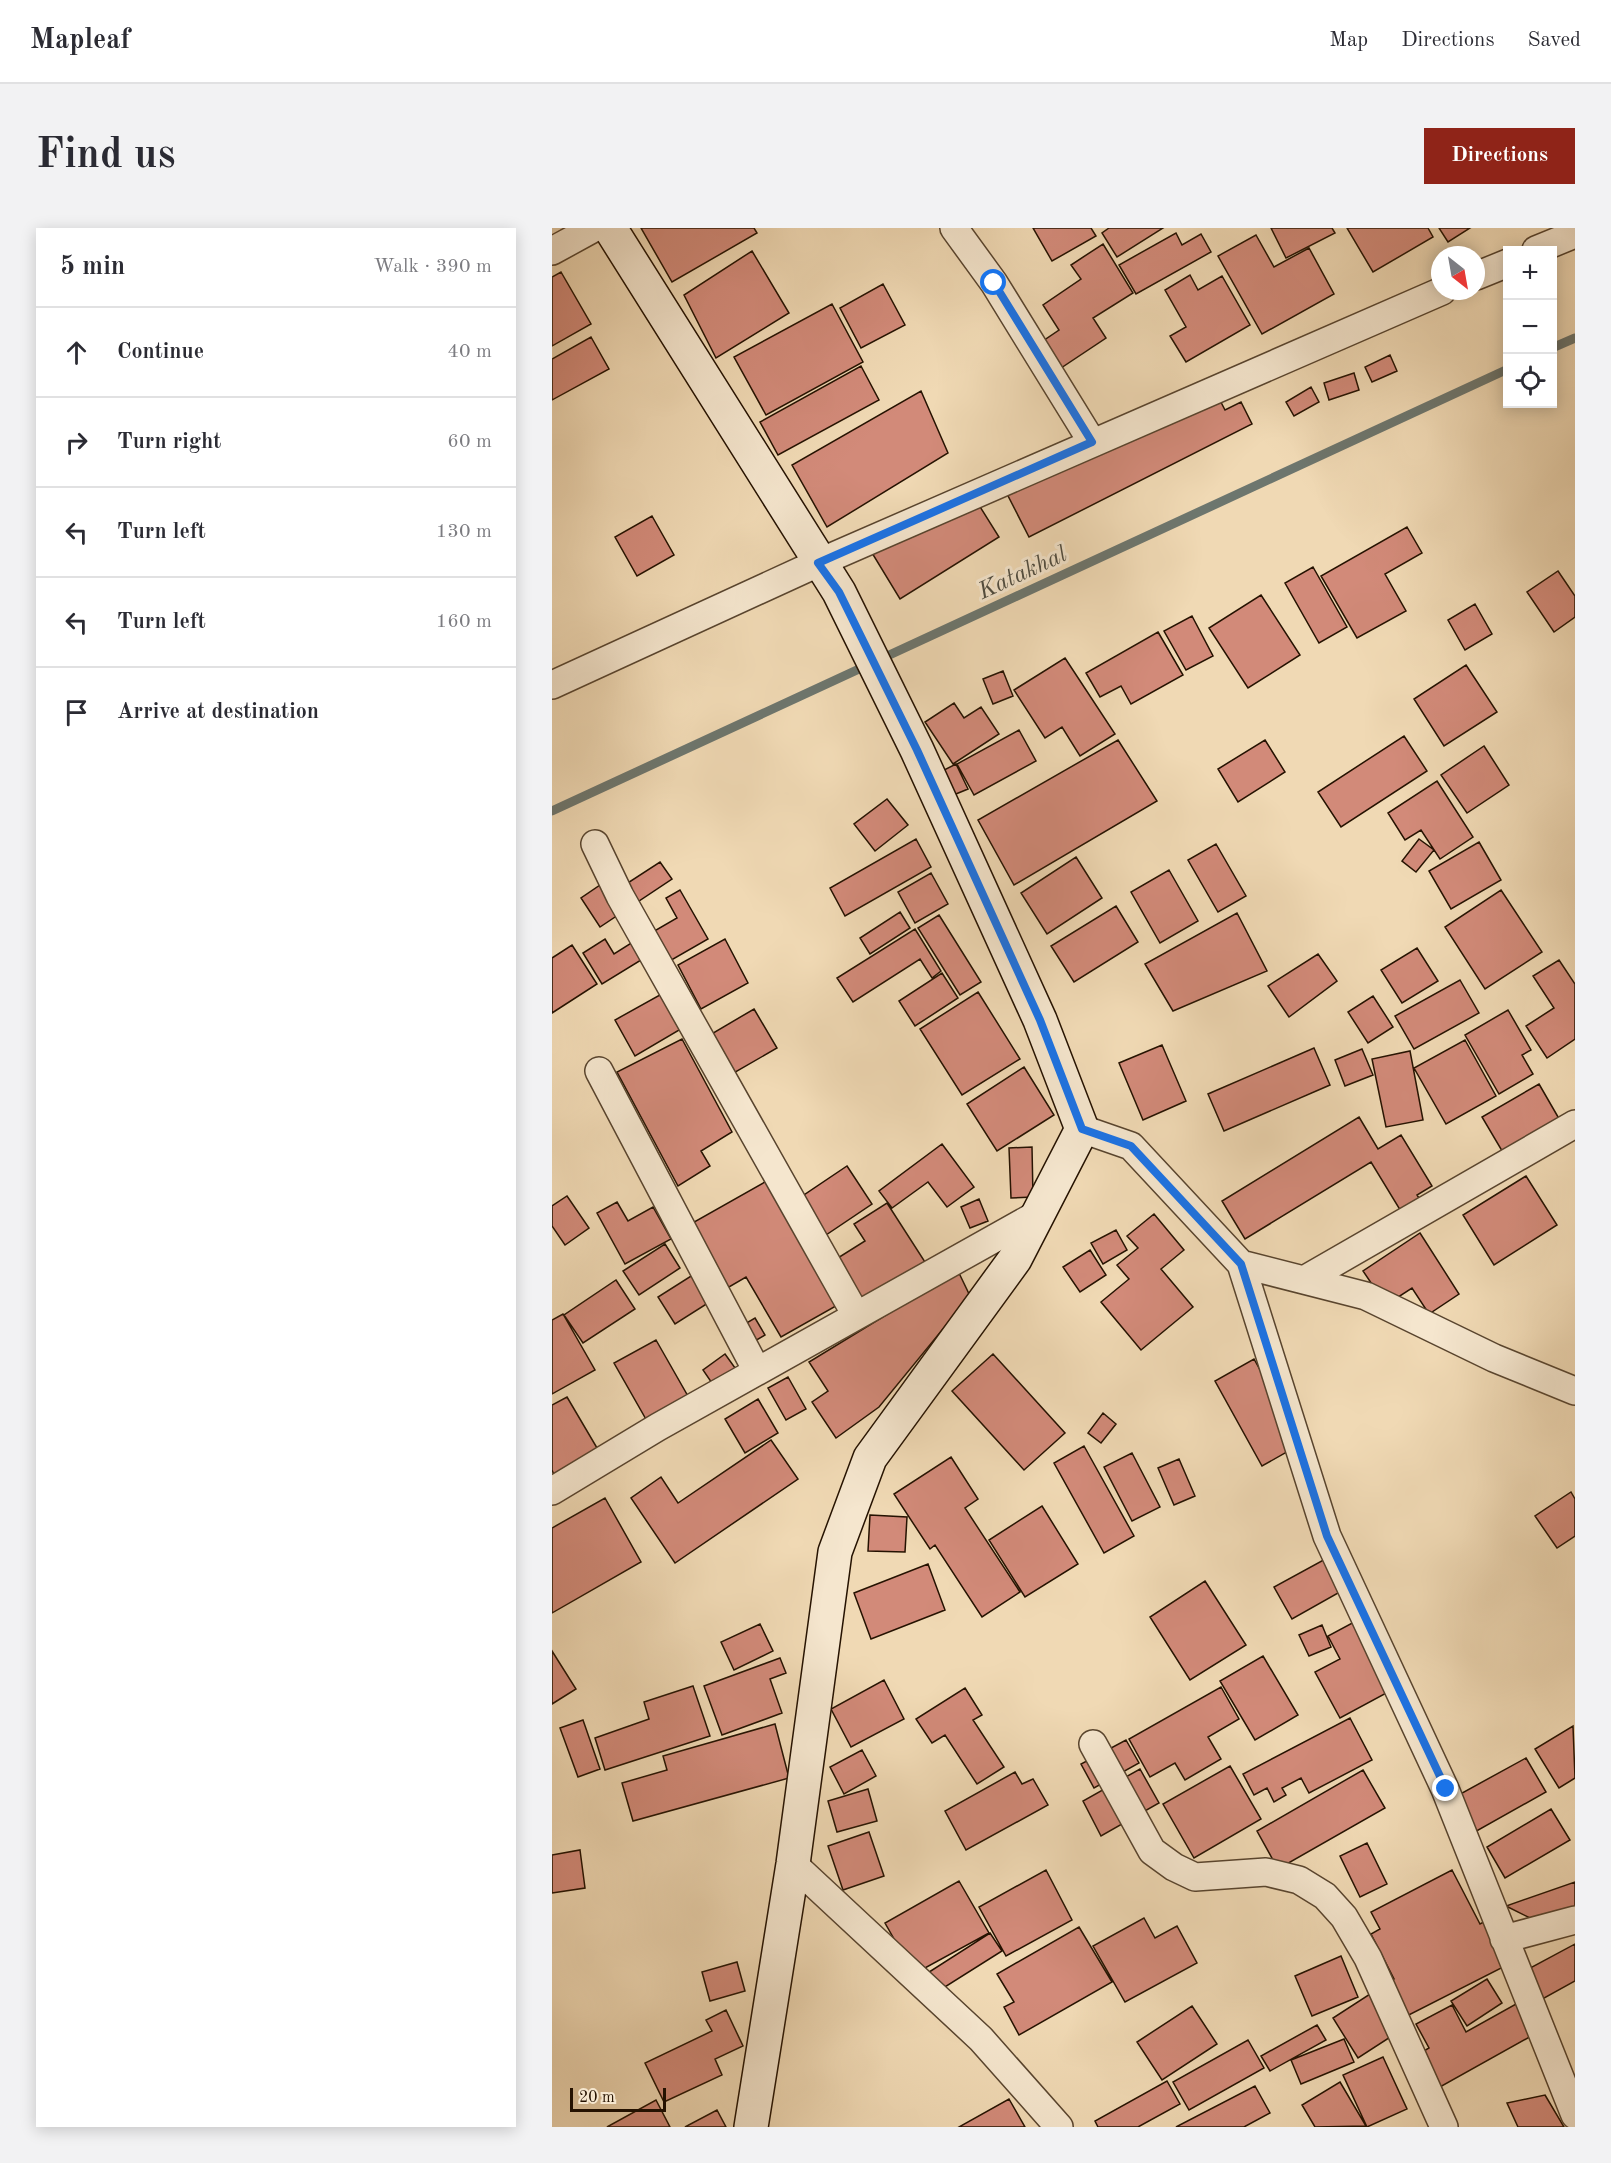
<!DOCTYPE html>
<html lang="en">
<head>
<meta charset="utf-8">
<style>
  :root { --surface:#fff; --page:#f2f2f3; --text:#2b2b33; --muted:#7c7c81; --line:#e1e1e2; --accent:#8f2418 }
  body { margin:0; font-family:"Old Standard TT",serif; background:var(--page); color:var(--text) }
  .controls { position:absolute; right:18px; top:18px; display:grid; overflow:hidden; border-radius:0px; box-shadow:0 3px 15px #0003 }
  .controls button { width:54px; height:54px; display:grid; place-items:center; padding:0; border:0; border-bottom:2px solid var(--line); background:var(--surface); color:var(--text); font:30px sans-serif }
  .compass { position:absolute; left:879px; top:18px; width:54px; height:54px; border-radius:50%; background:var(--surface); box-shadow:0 3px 15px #0003; rotate:149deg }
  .scale { position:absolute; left:18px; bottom:15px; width:96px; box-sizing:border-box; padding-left:6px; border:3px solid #251201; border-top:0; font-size:16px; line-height:21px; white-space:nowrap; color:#251201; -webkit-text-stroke:4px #f5e6ce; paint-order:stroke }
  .stop { position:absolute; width:18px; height:18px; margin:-14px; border:4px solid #1a73e8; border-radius:50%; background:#fff }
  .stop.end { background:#1a73e8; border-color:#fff; box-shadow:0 2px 6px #0008 }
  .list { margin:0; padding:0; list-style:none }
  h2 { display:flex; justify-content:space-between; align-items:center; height:78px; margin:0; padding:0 24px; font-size:26px }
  h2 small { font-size:20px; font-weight:400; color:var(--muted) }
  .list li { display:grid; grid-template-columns:39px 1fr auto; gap:18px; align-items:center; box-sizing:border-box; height:90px; padding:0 24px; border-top:2px solid var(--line) }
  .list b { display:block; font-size:22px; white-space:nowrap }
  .list em { font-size:20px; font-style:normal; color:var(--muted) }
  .icon { flex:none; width:33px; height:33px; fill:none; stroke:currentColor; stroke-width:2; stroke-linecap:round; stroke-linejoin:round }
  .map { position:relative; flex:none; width:1023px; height:1899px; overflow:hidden; border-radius:0px }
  header { display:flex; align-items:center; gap:36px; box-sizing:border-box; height:84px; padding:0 30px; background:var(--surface); border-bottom:2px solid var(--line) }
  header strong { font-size:28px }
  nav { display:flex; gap:33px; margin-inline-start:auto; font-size:21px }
  .intro { display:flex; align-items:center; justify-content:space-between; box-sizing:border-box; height:144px; padding:0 36px }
  h1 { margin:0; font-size:42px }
  .button { padding:15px 27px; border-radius:0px; background:var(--accent); color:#fff; font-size:21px; font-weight:700 }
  main { display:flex; gap:36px; padding:0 36px }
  aside { flex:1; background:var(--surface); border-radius:0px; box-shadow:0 3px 15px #0003 }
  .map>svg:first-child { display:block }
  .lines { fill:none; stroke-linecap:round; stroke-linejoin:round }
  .stream { stroke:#6d766e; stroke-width:9 }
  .building { fill:#d28a79; stroke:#251201; stroke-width:1.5 }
  .street-casing { stroke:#58442e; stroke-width:30 }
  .secondary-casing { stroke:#251201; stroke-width:36 }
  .street { stroke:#f5e6ce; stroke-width:27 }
  .secondary { stroke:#f5e6ce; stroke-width:33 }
  .route { stroke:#1a73e8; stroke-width:8 }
  .labels { text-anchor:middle; stroke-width:6; stroke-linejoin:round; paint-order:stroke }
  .water-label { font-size:24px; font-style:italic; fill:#4f4c40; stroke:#f5e6ce }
</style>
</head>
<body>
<header>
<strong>Mapleaf</strong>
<nav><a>Map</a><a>Directions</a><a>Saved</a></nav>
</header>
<div class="intro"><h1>Find us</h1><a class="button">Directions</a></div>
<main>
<aside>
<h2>5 min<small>Walk · 390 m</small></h2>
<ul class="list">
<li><svg class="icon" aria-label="ahead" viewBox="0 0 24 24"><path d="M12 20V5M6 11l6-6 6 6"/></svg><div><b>Continue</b></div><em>40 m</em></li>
<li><svg class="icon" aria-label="right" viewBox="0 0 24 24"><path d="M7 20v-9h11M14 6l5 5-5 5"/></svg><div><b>Turn right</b></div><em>60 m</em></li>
<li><svg class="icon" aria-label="left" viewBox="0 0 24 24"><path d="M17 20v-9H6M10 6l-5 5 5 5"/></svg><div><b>Turn left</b></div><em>130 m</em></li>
<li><svg class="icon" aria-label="left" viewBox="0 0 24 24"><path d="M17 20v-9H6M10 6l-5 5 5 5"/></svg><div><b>Turn left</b></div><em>160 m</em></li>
<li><svg class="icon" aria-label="arrive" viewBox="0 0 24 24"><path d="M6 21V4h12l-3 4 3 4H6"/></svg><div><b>Arrive at destination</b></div></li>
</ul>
</aside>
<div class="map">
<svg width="1023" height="1899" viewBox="0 0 1023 1899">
  <rect width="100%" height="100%" fill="#f0d9b4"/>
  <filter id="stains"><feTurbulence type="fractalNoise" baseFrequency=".00333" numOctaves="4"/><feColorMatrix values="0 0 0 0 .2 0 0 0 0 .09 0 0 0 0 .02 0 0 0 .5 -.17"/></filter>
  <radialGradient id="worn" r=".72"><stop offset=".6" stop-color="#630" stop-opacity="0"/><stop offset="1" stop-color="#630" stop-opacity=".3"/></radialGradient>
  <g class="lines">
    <!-- stream -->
    <path class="stream" d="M1000 120 1023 110
      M0 583 956 141"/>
  </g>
  <!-- building -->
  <path class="building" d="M89 0H202L205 5 120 54Z
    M481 0H539L544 8 500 33Z
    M557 0H611L565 29 550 5Z
    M719 0H780L783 5 734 30Z
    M795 0H876L881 9 821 44Z
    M887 0H918L896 14Z
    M624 5 630 17 649 6 659 24 584 66 567 37Z
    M704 7 722 39 757 20 782 66 710 106 666 28Z
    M551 16 581 65 541 90 554 110 506 142 488 115 507 102 491 77 529 51 519 37Z
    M200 23 237 85 164 130 132 67Z
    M9 44 39 96 0 118V49Z
    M638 47 646 62 670 48 698 97 634 134 618 108 634 99 613 62Z
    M331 56 353 97 309 120 288 80Z
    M280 76 311 134 214 187 182 129Z
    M39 109 57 141 0 172V131Z
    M838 127 845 143 820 154 813 139Z
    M309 138 327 172 226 227 208 194Z
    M802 145 807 162 777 172 772 155Z
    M657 151 673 182 689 174 700 196 477 309 450 256Z
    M759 159 767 174 742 188 734 174Z
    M369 163 396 225 275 299 240 237Z
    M415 258 447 309 348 371 317 320Z
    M100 288 122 327 85 348 63 309Z
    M855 299 870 325 833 346 854 383 805 410 769 348Z
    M761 339 795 399 767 415 733 355Z
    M1006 343 1023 368V389L1002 404 975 364Z
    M709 367 748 427 696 460 657 400Z
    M923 376 940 406 913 422 896 392Z
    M640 388 661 428 634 442 612 403Z
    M606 404 631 447 579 476 569 458 548 469 534 445Z
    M513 430 563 506 528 528 510 499 493 510 462 462Z
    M914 437 945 484 892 518 862 471Z
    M451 443 461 468 441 476 431 451Z
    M402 475 412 490 429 479 447 506 401 536 373 494Z
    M467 502 484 533 422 567 405 536Z
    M852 508 875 543 789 599 766 564Z
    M566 512 605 573 462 657 426 592Z
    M713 512 733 544 686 574 666 541Z
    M932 518 957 557 915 585 889 547Z
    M404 536 416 561 399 568 388 544Z
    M885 553 921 609 888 631 869 602 853 612 836 585Z
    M335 571 356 597 323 623 302 596Z
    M364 611 379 639 293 688 278 660Z
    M867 611 882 622 864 644 850 633Z
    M927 614 949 652 899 681 877 643Z
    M664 616 694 668 666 684 636 632Z
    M524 629 550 670 495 706 469 665Z
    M108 634 120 651 48 699 29 670 54 653 62 664Z
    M617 642 646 693 608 715 579 664Z
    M379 645 396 676 363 695 346 664Z
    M128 662 156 711 109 738 92 709 125 690 114 670Z
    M949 662 990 724 933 761 893 699Z
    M564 678 586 714 522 754 499 718Z
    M348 684 358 700 318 726 308 710Z
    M685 685 715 743 621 783 593 736Z
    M387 687 429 754 408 767 366 700Z
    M363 701 389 743 380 750 368 731 301 774 285 750Z
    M53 711 62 726 84 712 94 729 50 756 31 725Z
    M173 711 196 755 149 781 126 737Z
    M20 717 45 756 0 785V730Z
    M865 720 886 753 850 775 829 742Z
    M766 726 785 753 737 789 716 758Z
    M1007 732 1023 756V811L995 830 974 798 1002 780 981 748Z
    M390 745 406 770 363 798 347 773Z
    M908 752 927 785 862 821 843 788Z
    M115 763 134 798 83 828 63 792Z
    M426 764 468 831 410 867 368 801Z
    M821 768 841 799 816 815 796 784Z
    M202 781 225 820 173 850 151 811Z
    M956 782 979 822 970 827 981 846 947 866 913 807Z
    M130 811 180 904 149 923 158 938 126 958 65 844Z
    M913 812 944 868 894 896 862 840Z
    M610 817 634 873 591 892 567 835Z
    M762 820 778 857 672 903 656 866Z
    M810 821 821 847 793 858 783 832Z
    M858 823 871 892 834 899 820 831Z
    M472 839 502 887 445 923 415 876Z
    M987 856 1013 901 956 933 930 889Z
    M807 889 826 921 849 907 880 958 865 967 872 978 853 990 819 934 693 1011 670 973Z
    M390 916 422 959 395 979 376 954 340 980 327 963Z
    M480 919 481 969 459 970 457 920Z
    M295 938 320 976 271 1009 246 971Z
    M974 948 1005 997 942 1037 911 987Z
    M220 950 291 1074 229 1109 194 1049 165 1066 128 1002Z
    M15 968 37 1000 13 1017 0 998V978Z
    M427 971 436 993 418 1000 409 979Z
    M65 974 76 993 101 979 119 1011 73 1036 45 985Z
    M335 975 373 1034 308 1075 281 1033 313 1013 302 996Z
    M602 986 632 1022 609 1041 641 1079 589 1122 549 1074 577 1051 565 1037 586 1020 575 1008Z
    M564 1002 575 1022 551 1036 539 1015Z
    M868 1005 907 1066 877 1086 860 1060 834 1077 811 1043Z
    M113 1016 128 1040 87 1067 71 1043Z
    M538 1022 554 1047 528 1064 511 1039Z
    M147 1043 164 1070 123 1096 106 1069Z
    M406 1043 418 1068 327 1179 284 1210 260 1174 276 1163 257 1134Z
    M64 1052 83 1081 31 1115 12 1087Z
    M11 1086 43 1142 0 1166V1092Z
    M203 1090 213 1107 196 1117 186 1100Z
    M104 1112 141 1177 99 1200 62 1135Z
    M173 1126 186 1144 164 1161 151 1142Z
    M441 1126 513 1205 472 1242 400 1163Z
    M702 1131 749 1216 710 1238 663 1153Z
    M236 1149 254 1181 234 1192 216 1160Z
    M15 1169 48 1225 4 1252 0 1242V1177Z
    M206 1171 226 1205 193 1225 173 1191Z
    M551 1185 564 1196 549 1215 536 1205Z
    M219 1212 246 1251 123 1335 79 1270 109 1249 126 1275Z
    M532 1218 582 1308 552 1325 502 1235Z
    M580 1225 608 1279 580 1293 552 1239Z
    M399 1229 426 1271 413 1280 468 1364 430 1389 383 1317 378 1321 342 1266Z
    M627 1231 643 1268 622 1277 606 1240Z
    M1019 1264 1023 1271V1308L1005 1320 983 1288Z
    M53 1270 89 1334 0 1385V1300Z
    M490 1278 526 1336 473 1369 437 1312Z
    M318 1287 355 1289 353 1324 316 1323Z
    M777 1329 795 1360 740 1391 722 1359Z
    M376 1336 393 1382 319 1411 302 1365Z
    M653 1353 694 1417 638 1452 598 1389Z
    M804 1393 840 1462 788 1490 763 1444 788 1431 776 1408Z
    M208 1396 221 1423 182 1442 169 1414Z
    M770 1397 779 1419 757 1428 747 1407Z
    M0 1423 24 1461 0 1476Z
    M711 1428 746 1487 703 1512 668 1453Z
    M228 1430 234 1445 218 1451 230 1485 170 1507 152 1458Z
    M332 1452 352 1491 299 1519 279 1481Z
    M141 1458 158 1508 53 1542 43 1510 97 1491 92 1474Z
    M669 1459 687 1491 656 1509 669 1531 633 1552 623 1535 598 1549 577 1511Z
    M413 1460 430 1487 421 1492 452 1539 425 1556 393 1507 380 1515 364 1491Z
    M798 1490 820 1532 757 1565 749 1550 730 1560 734 1567 722 1574 715 1560 702 1567 691 1546Z
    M31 1492 48 1541 26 1549 8 1500Z
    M223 1496 237 1550 81 1593 70 1555 115 1542 111 1528Z
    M1021 1498 1023 1550 1007 1560 983 1521Z
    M574 1512 587 1535 542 1560 529 1536Z
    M310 1522 324 1548 292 1566 278 1539Z
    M974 1530 994 1564 921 1605 901 1570Z
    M678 1538 709 1591 642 1630 611 1576Z
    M588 1541 607 1575 549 1608 531 1573Z
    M811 1542 833 1580 726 1641 705 1603Z
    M463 1544 470 1556 481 1551 496 1577 414 1622 393 1583Z
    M316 1561 325 1593 285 1604 276 1573Z
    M999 1581 1018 1612 953 1650 935 1619Z
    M317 1604 332 1648 291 1662 276 1618Z
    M815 1615 835 1656 808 1669 788 1628Z
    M28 1622 33 1660 0 1665V1627Z
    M494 1642 520 1692 454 1728 427 1679Z
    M900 1642 928 1696 947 1686 969 1730 843 1794 825 1759 842 1751 819 1706 828 1701 819 1684Z
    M407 1653 437 1705 362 1746 333 1695Z
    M1023 1654V1679L978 1690 954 1678Z
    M592 1690 603 1710 625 1698 645 1735 573 1774 541 1718Z
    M527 1699 560 1754 467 1807 452 1779 462 1774 445 1746Z
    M438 1705 450 1723 385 1764 374 1746Z
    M1023 1716V1753L985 1774 969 1745Z
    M789 1728 806 1769 760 1788 743 1748Z
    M185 1734 193 1763 158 1773 150 1744Z
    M935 1751 950 1775 915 1798 899 1773Z
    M818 1766 843 1806 806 1830 781 1790Z
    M973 1771 990 1802 879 1864 860 1830 877 1820 864 1796 900 1777 914 1804Z
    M640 1778 665 1816 610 1852 585 1814Z
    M174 1782 191 1818 163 1831 170 1847 112 1874 93 1835 160 1803 154 1792Z
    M765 1797 774 1812 718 1843 709 1828Z
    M792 1811 802 1834 749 1856 739 1832Z
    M696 1812 712 1840 637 1882 621 1854Z
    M831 1829 855 1881 815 1899 791 1847Z
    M615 1853 628 1876 586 1899H546L543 1893Z
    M788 1854 814 1898 763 1899 750 1877Z
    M703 1858 718 1885 692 1899H624Z
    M993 1867 1012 1899H966L955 1875Z
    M457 1871 473 1899H407Z
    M104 1872 118 1899H55Z
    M165 1882 174 1899H133Z"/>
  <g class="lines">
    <!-- street casing -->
    <g class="street-casing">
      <path id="street" d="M402 0 442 55 540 214
        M984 22 1023 6
        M0 23 42 0
        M924 48 956 35
        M0 457 266 335 890 63
        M43 616 68 668 304 1087
        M47 843 205 1143
        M530 901 579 918 689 1036 775 1308 893 1561 1023 1887
        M689 1036 814 1068 942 1130 1023 1163
        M752 1052 1023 896
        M0 1263 106 1199 486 986
        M541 1516 600 1623 622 1639 643 1649 714 1644 747 1652 773 1668 792 1689 816 1730 892 1899
        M241 1636 429 1811 507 1899
        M952 1711 1023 1692"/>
    </g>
    <!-- secondary casing -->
    <g class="secondary-casing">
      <path id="secondary" d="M58 0 287 364 365 522 488 792 530 901 463 1031 318 1230 283 1324 241 1636 199 1899"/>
    </g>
    <!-- street -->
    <use href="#street" class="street"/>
    <!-- secondary -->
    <use href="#secondary" class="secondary"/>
  </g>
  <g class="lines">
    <!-- route -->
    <path class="route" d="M442 55 540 214 266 335 287 364 365 522 488 792 530 901 579 918 689 1036 775 1308 894 1561"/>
  </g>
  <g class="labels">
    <!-- water labels -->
    <g class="water-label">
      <text transform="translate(470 344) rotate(-25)" y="8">Katakhal</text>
    </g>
  </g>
  <rect width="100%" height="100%" filter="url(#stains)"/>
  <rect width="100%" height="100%" fill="url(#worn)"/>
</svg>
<div class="controls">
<button>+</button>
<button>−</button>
<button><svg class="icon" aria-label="locate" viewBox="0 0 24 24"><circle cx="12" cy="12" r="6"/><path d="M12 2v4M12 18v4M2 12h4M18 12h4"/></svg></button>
</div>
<svg class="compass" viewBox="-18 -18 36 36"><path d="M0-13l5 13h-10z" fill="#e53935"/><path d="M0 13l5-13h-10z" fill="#7c7c81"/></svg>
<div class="scale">20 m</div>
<div class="stop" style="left:442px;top:55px"></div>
<div class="stop end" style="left:894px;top:1561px"></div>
</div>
</main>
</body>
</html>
